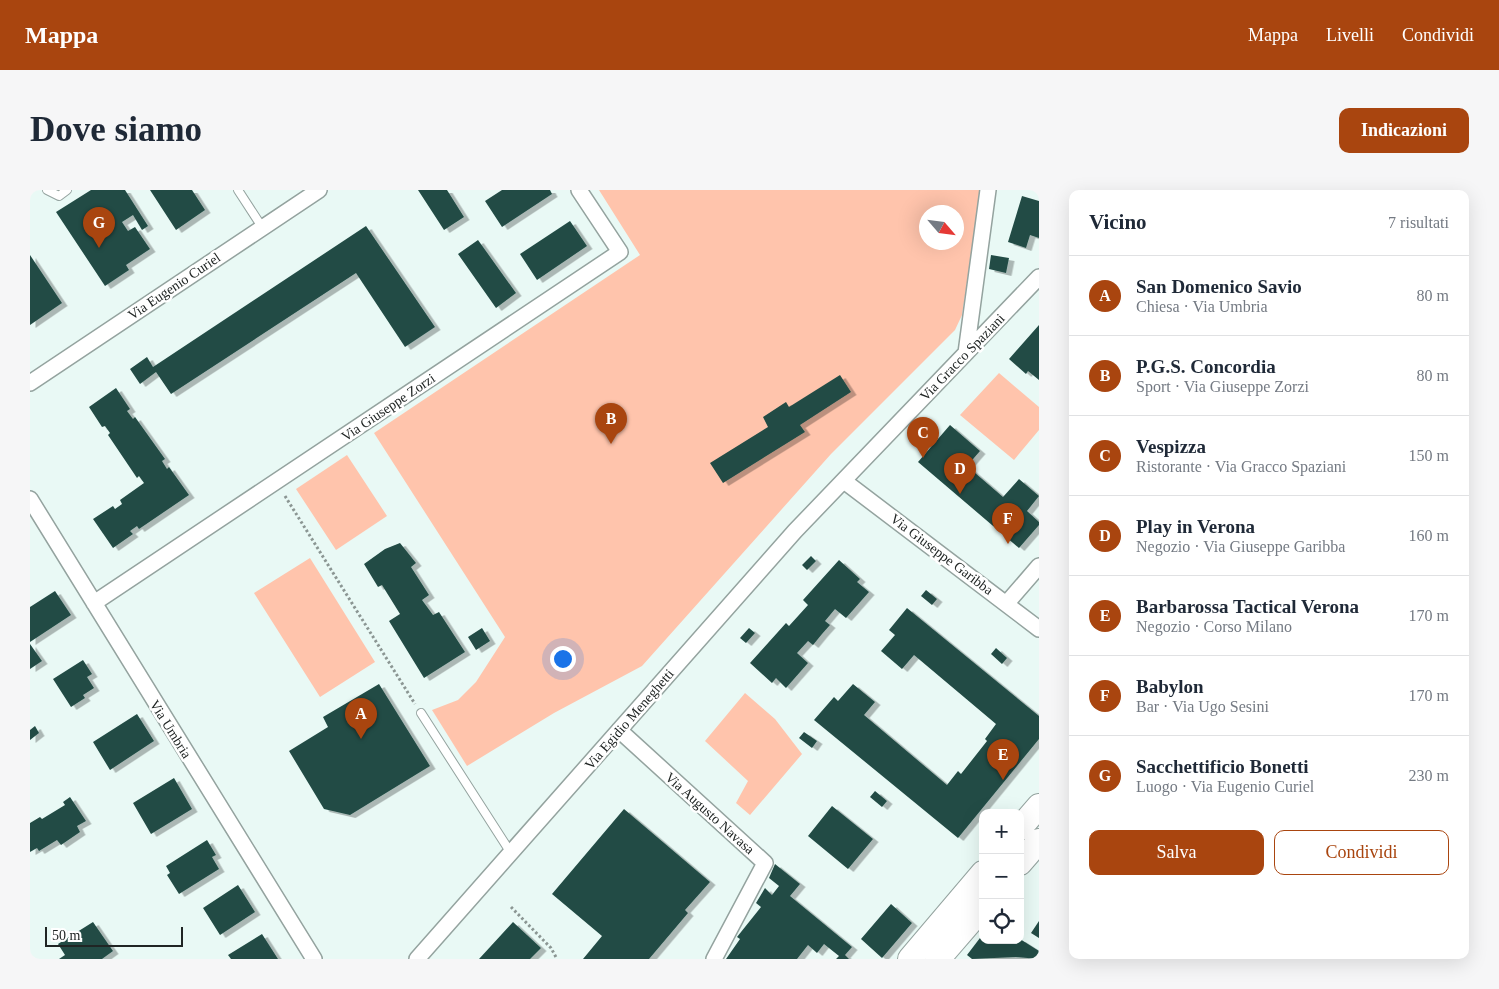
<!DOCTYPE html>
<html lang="it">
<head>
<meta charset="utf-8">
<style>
  :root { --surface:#fff; --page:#f6f6f7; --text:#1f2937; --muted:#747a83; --line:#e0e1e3; --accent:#a9450f }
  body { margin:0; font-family:Georgia,serif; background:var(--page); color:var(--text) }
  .controls { position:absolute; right:15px; bottom:15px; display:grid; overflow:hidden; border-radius:10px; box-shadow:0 5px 20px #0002 }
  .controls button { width:45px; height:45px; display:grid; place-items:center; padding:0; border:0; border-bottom:1px solid var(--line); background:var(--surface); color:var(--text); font:25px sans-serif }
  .compass { position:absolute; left:889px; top:15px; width:45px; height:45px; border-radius:50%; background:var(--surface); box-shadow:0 5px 20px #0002; rotate:118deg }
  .scale { position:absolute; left:15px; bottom:12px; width:138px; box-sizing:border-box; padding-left:5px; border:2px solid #202524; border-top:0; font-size:14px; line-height:18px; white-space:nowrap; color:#202524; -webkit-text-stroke:4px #fff; paint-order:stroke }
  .you { position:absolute; left:532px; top:468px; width:18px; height:18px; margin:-12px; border:4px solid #fff; border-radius:50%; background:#1a73e8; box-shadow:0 0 0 8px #1a73e833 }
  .badge { display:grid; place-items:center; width:32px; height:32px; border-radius:50%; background:var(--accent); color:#fff; font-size:16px; font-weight:700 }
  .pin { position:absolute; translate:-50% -41px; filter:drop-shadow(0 1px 2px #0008) }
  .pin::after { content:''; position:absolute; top:26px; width:18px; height:15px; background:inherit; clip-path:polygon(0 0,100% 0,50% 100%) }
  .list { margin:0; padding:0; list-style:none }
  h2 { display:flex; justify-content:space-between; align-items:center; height:65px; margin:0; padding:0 20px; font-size:21px }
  h2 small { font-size:16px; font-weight:400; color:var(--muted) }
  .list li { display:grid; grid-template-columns:32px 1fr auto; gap:15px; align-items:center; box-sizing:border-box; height:80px; padding:0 20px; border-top:1px solid var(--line) }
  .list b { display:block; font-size:19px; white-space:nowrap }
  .list p { margin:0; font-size:16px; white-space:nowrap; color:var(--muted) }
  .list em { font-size:16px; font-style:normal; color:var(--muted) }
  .actions { display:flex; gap:10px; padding:15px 20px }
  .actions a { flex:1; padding:11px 0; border:1px solid var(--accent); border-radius:10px; text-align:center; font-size:18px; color:var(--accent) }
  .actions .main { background:var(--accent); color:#fff }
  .icon { flex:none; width:28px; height:28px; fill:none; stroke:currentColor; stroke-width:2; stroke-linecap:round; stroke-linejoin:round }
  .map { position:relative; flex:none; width:1009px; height:769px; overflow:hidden; border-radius:10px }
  header { display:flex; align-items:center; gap:30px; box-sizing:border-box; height:70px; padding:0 25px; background:var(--accent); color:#fff }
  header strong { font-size:24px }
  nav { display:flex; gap:28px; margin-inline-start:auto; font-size:18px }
  .intro { display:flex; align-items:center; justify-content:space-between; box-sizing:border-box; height:120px; padding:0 30px }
  h1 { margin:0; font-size:35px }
  .button { padding:12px 22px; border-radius:10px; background:var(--accent); color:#fff; font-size:18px; font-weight:700 }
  main { display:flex; gap:30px; padding:0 30px }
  aside { flex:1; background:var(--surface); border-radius:10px; box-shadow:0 5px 20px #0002 }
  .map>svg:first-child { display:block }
  .green { fill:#ffc4ac; fill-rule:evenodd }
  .building { fill:#224c45; filter:url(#shadow) }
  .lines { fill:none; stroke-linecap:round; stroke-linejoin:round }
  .lane-casing { stroke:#94a39f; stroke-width:10 }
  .street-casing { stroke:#94a39f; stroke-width:18 }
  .primary-casing { stroke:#94a39f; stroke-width:26 }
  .path { stroke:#8b9693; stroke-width:3; stroke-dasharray:2.5 2.5; stroke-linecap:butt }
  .lane { stroke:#fff; stroke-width:8 }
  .street { stroke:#fff; stroke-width:15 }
  .primary { stroke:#fff; stroke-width:24 }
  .labels { text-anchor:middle; stroke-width:5; stroke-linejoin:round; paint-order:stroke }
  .street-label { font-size:14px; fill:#202524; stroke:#fff }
</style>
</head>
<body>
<header>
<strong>Mappa</strong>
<nav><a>Mappa</a><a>Livelli</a><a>Condividi</a></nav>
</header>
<div class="intro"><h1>Dove siamo</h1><a class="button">Indicazioni</a></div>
<main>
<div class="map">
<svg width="1009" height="769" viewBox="0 0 1009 769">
  <defs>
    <filter id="shadow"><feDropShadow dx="5.5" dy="3" stdDeviation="0" flood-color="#0004"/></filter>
  </defs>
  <rect width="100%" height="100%" fill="#e9f9f5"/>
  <!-- green -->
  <path class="green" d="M569 0H951L932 125 925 140 801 264 612 476 524 523 437 576 402 520 428 510 446 492 475 447 344 243 610 65ZM896 22H926V52H896Z
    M969 183 1009 217V240L984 270 930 225Z
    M317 265 357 326 306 360 266 299Z
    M280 368 345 472 290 507 224 403Z
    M715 503 745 529 772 564 720 625 706 613 718 591 675 551Z"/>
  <!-- building -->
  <path class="building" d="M61 0H95L118 36 112 40 103 25 92 32 98 41 105 37 120 59 96 75 99 80 75 96 26 22Z
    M120 0H162L175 20 146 40Z
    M388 0H417L434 27 414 40Z
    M472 0H520L522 4 472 37 455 11Z
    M992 6 1009 11V48L1000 45 996 58 978 52Z
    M540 31 557 56 507 90 490 64Z
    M336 36 405 137 375 157 326 83 141 204 126 182 110 194 100 179 117 167 123 177Z
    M448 50 486 103 466 118 428 64Z
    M0 65 32 113 0 135Z
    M961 65 979 68 976 83 959 79Z
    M1009 135V190L998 181 996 184 979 169Z
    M810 185 821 202 770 235 775 242 693 293 680 273 738 237 733 227 756 212 759 217Z
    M86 198 100 219 97 221 103 229 105 227 135 269 132 271 137 279 139 277 159 305 109 339 107 336 100 341 103 344 83 358 63 329 83 316 85 319 92 314 90 310 114 293 109 286 107 288 78 245 80 243 75 236 72 237 59 217Z
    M920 235 950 261 937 276 973 307 989 289 1009 306 997 321 1009 332V335L989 358 888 272Z
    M370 353 386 373 381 377 399 405 392 410 403 425 409 422 435 462 394 488 359 431 370 424 352 395 348 397 334 374 355 359Z
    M781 366 786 371 777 380 772 375Z
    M809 370 830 389 827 392 839 402 816 428 805 419 795 431 800 435 792 444 783 455 778 451 767 463 778 473 756 498 746 488 742 493 720 473 756 433 759 436 778 415 773 410Z
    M896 400 907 409 902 415 891 406Z
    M25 401 41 425 0 452V417Z
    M877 418 1009 526V549L928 648 784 530 804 507 808 511 823 494 845 512 834 525 917 595 928 581 931 584 957 551 955 549 966 534 884 465 872 479 851 461 865 445 859 440Z
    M452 438 460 451 446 460 438 447Z
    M719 438 725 443 716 453 710 448Z
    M0 454 12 471 0 479Z
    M966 458 977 468 972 474 961 464Z
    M53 470 62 484 57 487 64 498 53 505 55 508 41 517 23 489Z
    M349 494 400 576 320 625 294 619 259 561 298 537 293 527Z
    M107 524 124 551 80 580 63 552Z
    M5 536 9 543 0 550V540Z
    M774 542 787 551 782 558 769 548Z
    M144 588 162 619 121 644 103 613Z
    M845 601 857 611 852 617 840 607Z
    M40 607 56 631 47 636 50 642 31 655 27 650 9 661 7 658 0 662V633L10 627 12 629 35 615 33 612Z
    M802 616 843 649 818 679 778 646Z
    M594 619 680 692 655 720 658 723 619 769H553L572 746 522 704Z
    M177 650 186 665 182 667 189 679 149 704 137 685 140 683 136 676Z
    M745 674 770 694 760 706 822 757 815 765 819 769H806L809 766 794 754 787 763 778 755 767 769H696L710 749 707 747 731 717 726 713 735 698 742 705 749 696 739 688Z
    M208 695 225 722 190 745 173 718Z
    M861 714 882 733 852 768 831 749Z
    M1009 731V748L1001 743Z
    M63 732 83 761 72 769H29L35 765 28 754Z
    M483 732 511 758 500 769H449Z
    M232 744 248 769H201L198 765Z
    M953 744V750L990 749 1009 761V769L986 767 942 769 937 765Z"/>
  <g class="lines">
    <!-- lane casing -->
    <g class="lane-casing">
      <path id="lane" d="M17 0 29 6 37 0
        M208 0 232 37
        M391 523 481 663"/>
    </g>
    <!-- street casing -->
    <g class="street-casing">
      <path id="street" d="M936 163 958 0
        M0 193 289 0
        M814 291 1009 439
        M0 309 284 769
        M64 413 590 62 549 0
        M977 413 1009 376
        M589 540 735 673 684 769
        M387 769 765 341 1009 87"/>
    </g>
    <!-- primary casing -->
    <g class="primary-casing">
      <path id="primary" d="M990 638 1009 616
        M990 673 1009 651
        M880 769 953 683
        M908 769 953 717"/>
    </g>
    <!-- path -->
    <path class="path" d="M255 306 385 514
      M481 717 521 758 527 769"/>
    <!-- lane -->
    <use href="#lane" class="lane"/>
    <!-- street -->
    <use href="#street" class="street"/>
    <!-- primary -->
    <use href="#primary" class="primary"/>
  </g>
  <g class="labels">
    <!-- street labels -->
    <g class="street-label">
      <text transform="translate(144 96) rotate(-34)" y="5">Via Eugenio Curiel</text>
      <text transform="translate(932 167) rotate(-46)" y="5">Via Gracco Spaziani</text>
      <text transform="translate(358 217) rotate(-34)" y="5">Via Giuseppe Zorzi</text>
      <text transform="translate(912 364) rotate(37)" y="5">Via Giuseppe Garibba</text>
      <text transform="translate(599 529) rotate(-49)" y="5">Via Egidio Meneghetti</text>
      <text transform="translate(141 539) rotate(58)" y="5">Via Umbria</text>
      <text transform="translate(680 623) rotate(42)" y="5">Via Augusto Navasa</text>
    </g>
  </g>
</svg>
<div class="controls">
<button>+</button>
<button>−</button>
<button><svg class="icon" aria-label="locate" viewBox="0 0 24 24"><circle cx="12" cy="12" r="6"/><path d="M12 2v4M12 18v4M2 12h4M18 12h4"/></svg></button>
</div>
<svg class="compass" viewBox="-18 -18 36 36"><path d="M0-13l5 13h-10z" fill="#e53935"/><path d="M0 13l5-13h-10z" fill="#747a83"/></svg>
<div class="scale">50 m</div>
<div class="you"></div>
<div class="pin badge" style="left:331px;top:549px">A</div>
<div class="pin badge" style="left:581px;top:254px">B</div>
<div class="pin badge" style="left:893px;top:268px">C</div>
<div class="pin badge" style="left:930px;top:304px">D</div>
<div class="pin badge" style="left:973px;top:590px">E</div>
<div class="pin badge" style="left:978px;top:354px">F</div>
<div class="pin badge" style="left:69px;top:58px">G</div>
</div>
<aside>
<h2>Vicino<small>7 risultati</small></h2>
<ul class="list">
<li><span class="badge">A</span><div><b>San Domenico Savio</b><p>Chiesa · Via Umbria</p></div><em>80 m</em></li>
<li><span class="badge">B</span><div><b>P.G.S. Concordia</b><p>Sport · Via Giuseppe Zorzi</p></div><em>80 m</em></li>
<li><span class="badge">C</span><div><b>Vespizza</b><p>Ristorante · Via Gracco Spaziani</p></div><em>150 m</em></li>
<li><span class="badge">D</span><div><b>Play in Verona</b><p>Negozio · Via Giuseppe Garibba</p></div><em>160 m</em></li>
<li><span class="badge">E</span><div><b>Barbarossa Tactical Verona</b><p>Negozio · Corso Milano</p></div><em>170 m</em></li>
<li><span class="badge">F</span><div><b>Babylon</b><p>Bar · Via Ugo Sesini</p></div><em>170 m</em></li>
<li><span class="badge">G</span><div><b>Sacchettificio Bonetti</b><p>Luogo · Via Eugenio Curiel</p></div><em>230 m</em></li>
</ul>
<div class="actions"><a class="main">Salva</a><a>Condividi</a></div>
</aside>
</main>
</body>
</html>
